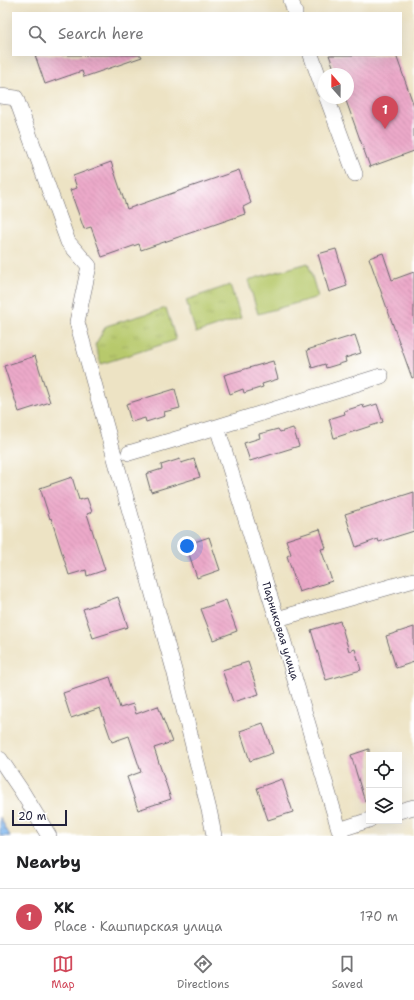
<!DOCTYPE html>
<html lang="en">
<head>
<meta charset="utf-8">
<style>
  :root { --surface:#fff; --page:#f6f6f6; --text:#202124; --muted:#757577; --line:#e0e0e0; --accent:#d1495b }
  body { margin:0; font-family:"Shantell Sans",sans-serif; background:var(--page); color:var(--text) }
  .controls { position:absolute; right:12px; bottom:12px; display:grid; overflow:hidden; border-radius:0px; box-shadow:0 4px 16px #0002 }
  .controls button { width:36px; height:36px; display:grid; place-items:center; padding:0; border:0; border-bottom:1px solid var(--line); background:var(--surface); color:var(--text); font:20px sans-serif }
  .compass { position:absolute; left:318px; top:68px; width:36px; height:36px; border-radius:50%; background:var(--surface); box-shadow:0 4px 16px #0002; rotate:339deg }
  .scale { position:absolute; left:12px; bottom:10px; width:55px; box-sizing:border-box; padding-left:4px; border:2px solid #22223b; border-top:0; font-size:11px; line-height:14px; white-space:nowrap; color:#22223b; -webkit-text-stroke:3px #fff; paint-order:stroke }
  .you { position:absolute; left:187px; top:546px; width:14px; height:14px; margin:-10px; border:3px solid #fff; border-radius:50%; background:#1a73e8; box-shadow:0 0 0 6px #1a73e833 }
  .badge { display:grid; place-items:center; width:26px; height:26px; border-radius:50%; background:var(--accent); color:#fff; font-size:13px; font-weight:700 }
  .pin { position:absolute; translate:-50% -33px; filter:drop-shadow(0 1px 2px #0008) }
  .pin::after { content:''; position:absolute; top:21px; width:14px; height:12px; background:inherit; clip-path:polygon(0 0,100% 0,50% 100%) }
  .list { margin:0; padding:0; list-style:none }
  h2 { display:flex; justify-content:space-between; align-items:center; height:52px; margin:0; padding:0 16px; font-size:17px }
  h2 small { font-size:13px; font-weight:400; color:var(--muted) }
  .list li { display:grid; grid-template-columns:26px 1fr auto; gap:12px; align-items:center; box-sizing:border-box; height:56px; padding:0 16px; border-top:1px solid var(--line) }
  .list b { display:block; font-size:15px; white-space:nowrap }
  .list p { margin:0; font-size:13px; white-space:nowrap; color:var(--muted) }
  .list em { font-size:13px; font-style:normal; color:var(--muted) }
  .icon { flex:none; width:22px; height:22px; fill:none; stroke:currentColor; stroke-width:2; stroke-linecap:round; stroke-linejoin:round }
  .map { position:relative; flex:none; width:414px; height:836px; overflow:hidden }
  .search { position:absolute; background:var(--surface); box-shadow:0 4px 16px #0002; left:12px; right:12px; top:12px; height:44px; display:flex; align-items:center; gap:10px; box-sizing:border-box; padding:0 14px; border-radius:0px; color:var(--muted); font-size:15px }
  .sheet { height:108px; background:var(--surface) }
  nav { display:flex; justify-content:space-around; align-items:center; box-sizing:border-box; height:56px; border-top:1px solid var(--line); background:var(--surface); font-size:11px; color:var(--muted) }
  nav a { display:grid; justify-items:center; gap:2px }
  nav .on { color:var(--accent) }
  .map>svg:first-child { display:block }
  .grass { fill:url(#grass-tufts); stroke:#6c7654 }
  .garden { fill:#b7c96c; stroke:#6c7654 }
  .water { fill:url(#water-ripples); stroke:#516d96 }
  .building { fill:url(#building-back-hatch) }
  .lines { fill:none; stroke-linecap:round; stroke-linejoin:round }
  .street-casing { stroke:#69666b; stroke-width:16 }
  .street { stroke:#fff; stroke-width:15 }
  .labels { text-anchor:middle; stroke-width:3; stroke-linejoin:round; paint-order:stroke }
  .street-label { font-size:11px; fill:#22223b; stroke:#fff }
</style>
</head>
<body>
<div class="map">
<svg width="414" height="836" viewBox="0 0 414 836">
  <defs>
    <pattern id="grass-tufts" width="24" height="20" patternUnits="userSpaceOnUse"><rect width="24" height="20" fill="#b7c96c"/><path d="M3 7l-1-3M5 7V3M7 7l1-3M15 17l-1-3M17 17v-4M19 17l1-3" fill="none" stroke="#9dac5e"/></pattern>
    <pattern id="water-ripples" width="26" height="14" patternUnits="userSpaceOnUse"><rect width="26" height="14" fill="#80b8f0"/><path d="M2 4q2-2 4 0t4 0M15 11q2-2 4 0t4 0" fill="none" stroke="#6895c4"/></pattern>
    <pattern id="building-back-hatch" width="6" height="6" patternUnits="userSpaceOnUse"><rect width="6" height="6" fill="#eca9c9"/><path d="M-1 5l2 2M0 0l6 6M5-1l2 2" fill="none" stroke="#ca91ae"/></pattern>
  </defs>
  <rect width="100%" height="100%" fill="#fff"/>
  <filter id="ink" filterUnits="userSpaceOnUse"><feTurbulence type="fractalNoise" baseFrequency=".025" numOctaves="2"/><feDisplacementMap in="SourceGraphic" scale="8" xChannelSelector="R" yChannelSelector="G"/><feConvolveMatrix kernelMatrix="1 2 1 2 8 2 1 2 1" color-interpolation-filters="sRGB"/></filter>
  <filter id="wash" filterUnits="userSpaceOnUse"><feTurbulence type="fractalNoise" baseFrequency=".012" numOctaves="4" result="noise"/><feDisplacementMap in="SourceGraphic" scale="16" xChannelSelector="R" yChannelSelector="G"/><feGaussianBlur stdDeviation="0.9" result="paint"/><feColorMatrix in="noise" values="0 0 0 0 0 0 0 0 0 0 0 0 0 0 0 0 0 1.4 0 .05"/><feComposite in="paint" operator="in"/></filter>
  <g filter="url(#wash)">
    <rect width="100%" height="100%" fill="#ede3c4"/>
    <!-- grass -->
    <path class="grass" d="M230 285 241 318 196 333 186 300Z
      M166 308 176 340 101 364 95 345 106 326Z"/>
    <!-- garden -->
    <path class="garden" d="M308 263 318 297 258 314 248 280Z"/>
    <!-- water -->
    <path class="water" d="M0 817 10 836H0Z"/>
    <g id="blocks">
      <!-- building -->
      <path class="building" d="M35 55H141L142 57 84 77 82 71 45 84Z
        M329 55H396L414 106V151L370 167 345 98H348V74H336Z
        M111 162 127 209 239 170 251 203 243 207 245 214 141 250 139 244 102 257 91 227 84 229 70 190 77 188 73 176Z
        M336 249 347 286 329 292 318 254Z
        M383 253 392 280 414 272V377L412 378 369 258Z
        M355 335 361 353 345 358 346 362 326 368 325 364 312 368 307 350Z
        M35 356 50 402 19 412 4 366Z
        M273 361 278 379 262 384 263 387 244 393 243 389 230 394 224 375Z
        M175 389 180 408 164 412 165 416 146 422 145 418 131 422 126 404Z
        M377 404 383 422 334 438 329 419 345 414 344 411 363 405 364 408Z
        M293 428 299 446 250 461 244 443 260 438 259 434 278 429 280 432Z
        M180 459 181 463 194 459 200 477 151 492 146 474 162 469 161 465Z
        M72 477 79 500 87 498 92 512 87 514 105 570 87 576 86 570 69 575 51 518 50 519 40 488Z
        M414 492V531L379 542 378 539 356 547 345 514Z
        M320 529 326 548 321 549 332 581 299 592 287 556 291 554 286 540Z
        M209 537 220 570 197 578 186 545Z
        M118 597 128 627 93 638 83 609Z
        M226 600 237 631 213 640 201 609Z
        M340 621 349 651 355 649 361 670 326 680 311 630Z
        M414 627V662L396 668 386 636Z
        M248 662 259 694 233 702 222 670Z
        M110 677 120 708 133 704 136 714 158 706 172 742 154 748 171 799 138 810 127 777 141 772 129 736 112 742 100 708 71 718 63 693Z
        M263 723 273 753 250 761 240 731Z
        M369 749V802H365L351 755Z
        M282 779 293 812 268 820 257 788Z"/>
    </g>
  </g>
  <g filter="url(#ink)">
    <use href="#blocks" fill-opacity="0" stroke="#69666b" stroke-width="1"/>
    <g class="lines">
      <!-- street casing -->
      <g class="street-casing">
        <path id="street" d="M291 0 295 13
          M311 55 324 91
          M0 96 16 98 68 242 89 266 77 322 174 670 210 814 214 836
          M327 98 355 174
          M217 427 277 619 341 836
          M129 453 217 427 381 376
          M277 619 414 580
          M0 759 21 790 49 836
          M399 811 414 807
          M339 830 369 820"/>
      </g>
      <!-- street -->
      <use href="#street" class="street"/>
    </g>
  </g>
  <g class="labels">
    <!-- street labels -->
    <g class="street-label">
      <text transform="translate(281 631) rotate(73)" y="4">Парниковая улица</text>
    </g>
  </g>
</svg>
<div class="controls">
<button><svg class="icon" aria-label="locate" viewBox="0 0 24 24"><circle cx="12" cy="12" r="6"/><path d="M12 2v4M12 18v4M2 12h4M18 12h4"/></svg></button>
<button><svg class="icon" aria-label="layers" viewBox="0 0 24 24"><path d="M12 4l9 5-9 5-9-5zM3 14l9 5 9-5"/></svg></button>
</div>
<svg class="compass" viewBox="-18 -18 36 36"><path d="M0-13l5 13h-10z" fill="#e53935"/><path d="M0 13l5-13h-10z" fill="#757577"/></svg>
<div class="scale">20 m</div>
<div class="you"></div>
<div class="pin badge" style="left:385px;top:129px">1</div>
<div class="search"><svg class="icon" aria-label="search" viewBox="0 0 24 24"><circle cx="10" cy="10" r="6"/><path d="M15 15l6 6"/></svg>Search here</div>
</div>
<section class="sheet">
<h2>Nearby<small></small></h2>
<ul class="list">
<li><span class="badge">1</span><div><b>ХК</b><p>Place · Кашпирская улица</p></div><em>170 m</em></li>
</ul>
</section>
<nav>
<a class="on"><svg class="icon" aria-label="map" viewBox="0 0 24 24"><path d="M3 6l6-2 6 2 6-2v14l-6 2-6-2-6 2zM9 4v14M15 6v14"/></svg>Map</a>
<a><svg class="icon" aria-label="directions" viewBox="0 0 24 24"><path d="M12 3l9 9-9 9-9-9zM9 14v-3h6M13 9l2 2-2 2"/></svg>Directions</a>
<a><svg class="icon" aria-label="saved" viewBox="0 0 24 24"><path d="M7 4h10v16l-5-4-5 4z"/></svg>Saved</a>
</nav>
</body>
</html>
